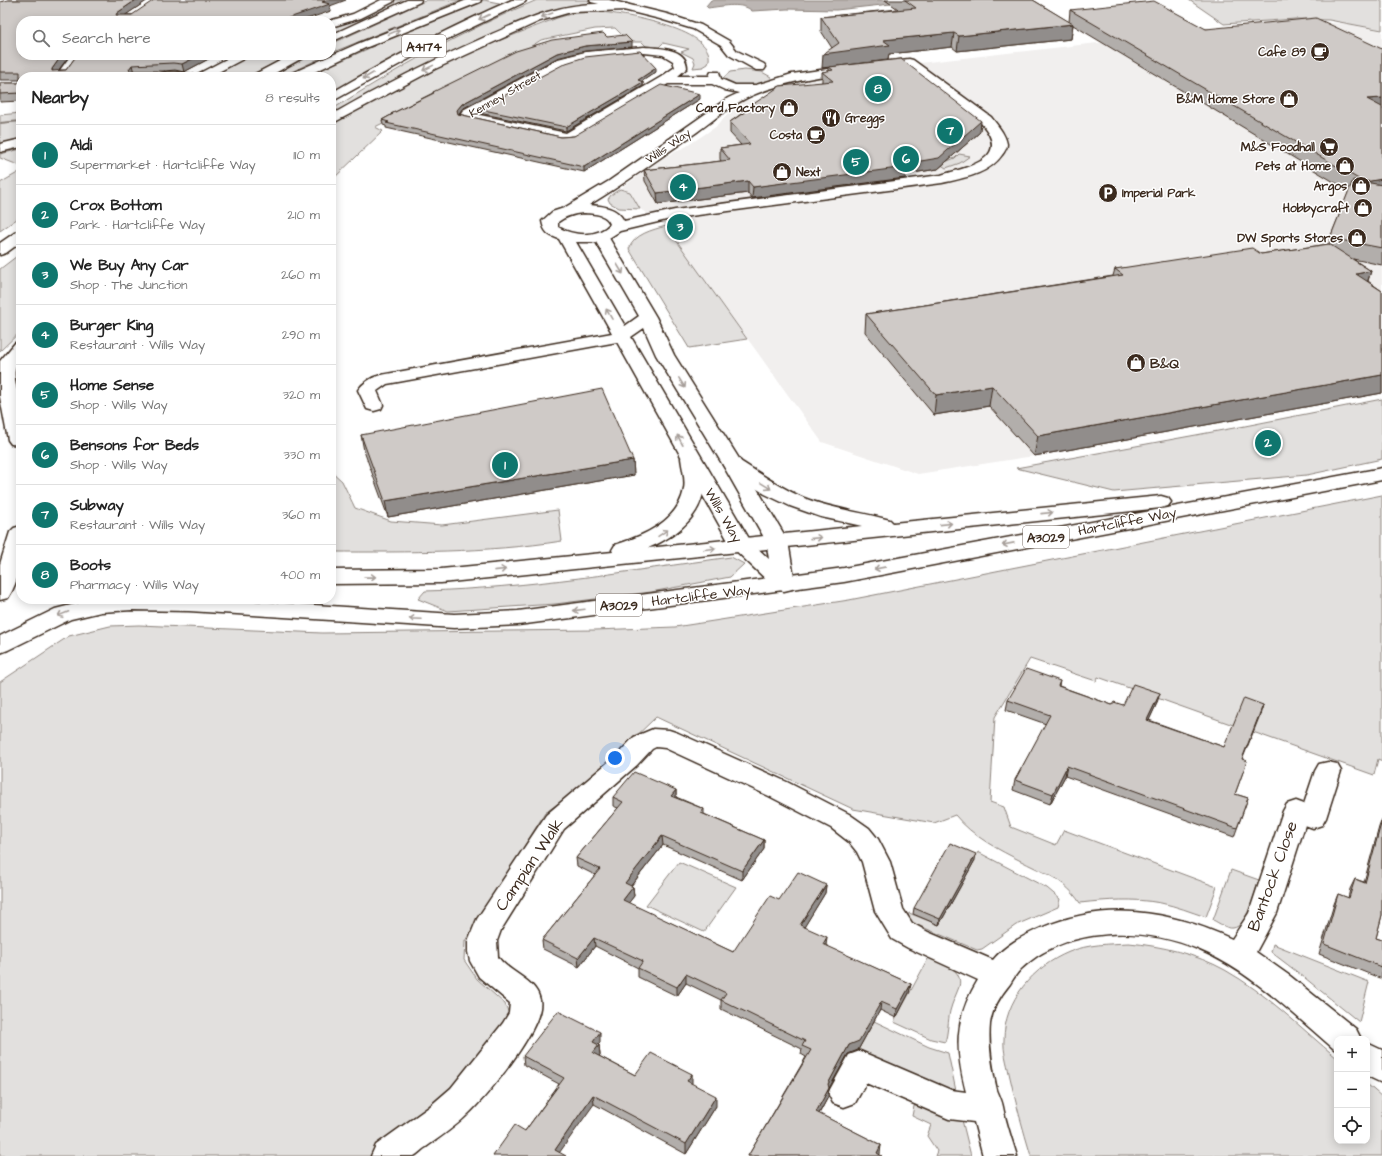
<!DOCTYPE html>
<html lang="en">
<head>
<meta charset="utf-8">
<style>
  :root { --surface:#fff; --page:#f6f6f6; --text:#222; --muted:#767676; --line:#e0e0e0; --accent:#0f766e }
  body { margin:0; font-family:"Architects Daughter",sans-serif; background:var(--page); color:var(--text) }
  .controls { position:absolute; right:12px; bottom:12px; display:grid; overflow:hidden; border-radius:8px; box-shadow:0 2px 10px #0003 }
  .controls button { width:36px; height:36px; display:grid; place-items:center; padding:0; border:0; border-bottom:1px solid var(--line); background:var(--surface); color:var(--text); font:20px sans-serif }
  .you { position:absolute; left:615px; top:758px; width:14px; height:14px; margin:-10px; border:3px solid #fff; border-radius:50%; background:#1a73e8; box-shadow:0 0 0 6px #1a73e833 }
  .badge { display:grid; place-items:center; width:26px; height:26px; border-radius:50%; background:var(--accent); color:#fff; font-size:13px; font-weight:700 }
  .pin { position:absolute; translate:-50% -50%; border:2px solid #fff; box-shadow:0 1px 4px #0006 }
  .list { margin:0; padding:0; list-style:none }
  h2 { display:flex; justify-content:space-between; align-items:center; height:52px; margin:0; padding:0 16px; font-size:17px }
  h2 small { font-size:13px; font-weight:400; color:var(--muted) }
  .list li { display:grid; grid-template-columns:26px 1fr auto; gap:12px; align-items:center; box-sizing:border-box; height:60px; padding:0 16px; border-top:1px solid var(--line) }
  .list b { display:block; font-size:15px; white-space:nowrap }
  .list p { margin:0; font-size:13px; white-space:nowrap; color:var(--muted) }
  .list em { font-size:13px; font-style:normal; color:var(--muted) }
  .icon { flex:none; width:22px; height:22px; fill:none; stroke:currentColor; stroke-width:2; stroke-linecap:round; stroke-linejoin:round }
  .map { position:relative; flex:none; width:1382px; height:1156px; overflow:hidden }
  .search { position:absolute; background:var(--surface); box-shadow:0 2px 10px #0003; left:16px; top:16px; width:320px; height:44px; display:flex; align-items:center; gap:10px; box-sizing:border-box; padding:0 14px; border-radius:16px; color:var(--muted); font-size:15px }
  .panel { position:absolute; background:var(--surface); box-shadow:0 2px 10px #0003; left:16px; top:72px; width:320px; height:532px; border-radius:16px }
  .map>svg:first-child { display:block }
  .built { fill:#f1efee }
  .green { fill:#e2e0de; stroke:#8e857e }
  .water { fill:#bcb6b3; stroke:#887e77 }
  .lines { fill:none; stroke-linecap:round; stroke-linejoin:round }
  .stream { fill:#887e77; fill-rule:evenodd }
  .street-casing { stroke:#3b2a1e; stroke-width:3 }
  .highway-casing { stroke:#3b2a1e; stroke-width:3 }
  .street { fill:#fff; fill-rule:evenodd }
  .highway { fill:#fff; fill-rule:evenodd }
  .wall { fill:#b2aeab; stroke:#3b2a1e }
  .shaded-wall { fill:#918d8b; stroke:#3b2a1e }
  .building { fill:#cfcac7; stroke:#3b2a1e }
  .oneway { stroke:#a79f9a }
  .labels { text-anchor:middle; stroke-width:3; stroke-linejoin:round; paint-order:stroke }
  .far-poi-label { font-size:12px; font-weight:bold; fill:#3b2a1e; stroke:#fff; text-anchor:end }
  .far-street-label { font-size:12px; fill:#3b2a1e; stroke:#fff }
  .shield { fill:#fff; stroke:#766a62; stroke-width:1 }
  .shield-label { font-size:13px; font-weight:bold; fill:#3b2a1e }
  .poi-label { font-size:14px; font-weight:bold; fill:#3b2a1e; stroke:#fff; text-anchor:start }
  .street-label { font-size:14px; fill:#3b2a1e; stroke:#fff }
  .near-street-label { font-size:17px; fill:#3b2a1e; stroke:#fff }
</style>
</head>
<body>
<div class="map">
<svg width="1382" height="1156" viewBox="0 0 1382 1156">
  <rect width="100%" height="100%" fill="#fff"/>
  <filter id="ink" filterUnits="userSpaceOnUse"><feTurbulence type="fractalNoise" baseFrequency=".025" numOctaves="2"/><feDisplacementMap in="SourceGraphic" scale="8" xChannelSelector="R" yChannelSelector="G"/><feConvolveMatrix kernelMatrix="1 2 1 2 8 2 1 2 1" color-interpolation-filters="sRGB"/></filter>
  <g filter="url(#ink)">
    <!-- built -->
    <path class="built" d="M1283 22H1321L1348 24 1382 31V393L1034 456 918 474 822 442 666 226 640 209 630 192 620 189 665 157 687 146 717 126 732 109 745 100H759L773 91 795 80 840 72Z"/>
    <!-- green -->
    <path class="green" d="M392 0H407L331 35V26Z
      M427 0H461L331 53V44Z
      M484 0 504 4 426 40 331 94V77H305L414 28Z
      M537 0H588L604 4 570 6 539 15 331 115V110C397 68 465 30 537 0Z
      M1189 0H1382V30L1329 20 1295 19 1224 24Z
      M601 12C623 14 721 30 708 64L703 67 693 68 695 63 693 58 681 52 689 49 663 43 659 47 646 46 642 42H629L615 28 595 29 541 40 514 57 375 127 383 131 331 181V123L389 90 478 49 557 18 574 13Z
      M250 55H290L247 77H208Z
      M311 55H327L281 77H270Z
      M745 70 762 72 771 77V80C762 87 729 90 723 78L730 72Z
      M21 113V139L0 144V115Z
      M21 149V166L0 158V154Z
      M959 154 970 156 960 163 946 168 940 164 955 158Z
      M21 171V216L0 231V183Z
      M620 189 630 192 640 209 619 208 610 203 608 199 611 195Z
      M666 226 747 339 689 348 629 249C634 234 652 230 666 226Z
      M21 253V331L0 351V269Z
      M1382 399V459L1307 475 1114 492 1016 468 1245 426Z
      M331 471 342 481 355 508 391 521 442 525 558 510 562 541C486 553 408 552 331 552Z
      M1382 495V761L1378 759 1374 775 1098 677 1096 681 1030 659 995 717 990 802 1004 807 1011 827 1056 845 1064 830 1217 887 1206 917C1191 912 1176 906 1161 903 1134 898 1107 900 1080 903 1064 879 1048 875 1023 862 999 850 973 837 955 815L934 823 853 809 656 717 592 779 545 813 465 941 464 960 477 979 505 1004 510 1016 461 1085 380 1144 370 1156H0V682L69 636 110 626 139 625 322 633 595 630 675 627 849 600Z
      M731 557 744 564 730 577 651 592 555 604 448 611 418 599 425 591C528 588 629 571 731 557Z
      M978 852 1047 888 1060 899 1058 907 1016 925 982 949 977 950 915 924 910 922 908 918 909 913 939 925Z
      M679 862 736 887 704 932 646 905Z
      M1231 870 1259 880C1255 891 1247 927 1233 928 1227 929 1219 923 1213 920Z
      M1129 943C1162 946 1196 954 1225 970 1266 993 1301 1028 1337 1058V1141H1367V1084L1382 1097V1156H1031C1023 1129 1015 1101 1009 1073 1007 1063 1003 1051 1004 1040 1004 1000 1033 967 1069 952 1088 944 1109 944 1129 943Z
      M1273 944 1369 982 1359 1022 1305 978 1271 952Z
      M929 957C942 963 964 969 959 987 956 995 952 1003 950 1011 948 1020 948 1034 945 1042L931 1039 894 1022Z
      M874 1021 929 1047 948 1053 956 1091 953 1092 909 1075 857 1051Z
      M914 1106H920L962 1120 971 1156H935L937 1151 927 1136 931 1125 912 1116Z"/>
    <!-- water -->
    <path class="water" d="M711 0H885L891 4 836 10 787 9 752 11C743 2 723 6 708 8L706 6Z"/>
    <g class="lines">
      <!-- stream -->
      <path class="stream" d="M21 120V122L0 124V122Z"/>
      <!-- street casing -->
      <g class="street-casing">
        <path id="street" d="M381 0H394L393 2 361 18 331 27V21H329L353 14Z
          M590 0H609L667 14 701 25 729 41 737 51 764 64 766 67 764 70H756L729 55 721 45 693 29 660 19 591 2Z
          M644 47C659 48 687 48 687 68L678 76H709L711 72H719L721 79 735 85H756L792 74 856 65 909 59 913 60 991 117C997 125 1005 133 1007 144 1007 148 1005 151 1002 155 989 174 964 178 942 183L675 218 620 231 609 238 656 317 674 355 743 465 788 541 795 584 792 589 784 591 776 589 731 546 617 342 387 384 377 391 383 405 381 409 374 411 367 409 358 390C363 383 372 377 381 375L612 333 559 239C548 235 544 232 542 221L552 212 564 208 609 181 728 98 739 93 725 90 712 84H668L574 140 562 141 465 120 460 119 459 116 463 110 558 59 585 52ZM644 53 663 55 673 61 675 67 661 77 566 133 475 114 566 65 585 59ZM906 67 981 123C1013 159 968 167 941 175L675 210 624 221C617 207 603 206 589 205 626 183 661 157 697 132 716 118 736 101 758 93 805 75 857 71 906 67ZM583 213C593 214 606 213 610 224 598 238 573 236 558 227V222C566 216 573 214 583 213ZM576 242H596L639 316 625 326ZM644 328 656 355 723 465 766 541 769 559 751 542 631 337Z
          M71 55H83L67 77H55Z
          M234 55H249L247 57 209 77H132L134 74 138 73 175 72 196 75Z
          M21 139V147L0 152V144Z
          M653 729 669 730 678 733 787 782 849 814 869 828 878 839 890 862 903 909 912 923 928 932 993 960C1005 945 1023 936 1041 928 1106 900 1169 910 1232 939L1249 913 1283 811 1287 804 1296 801 1304 804 1315 771 1319 764 1328 762 1337 764 1341 771 1326 818 1322 825 1313 828 1305 825 1277 913 1256 952 1290 976 1356 1029 1361 1039H1337V1050L1334 1049C1291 1012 1250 971 1198 949 1143 926 1066 926 1021 969 1016 974 1013 979 1010 984 1000 996 992 1009 990 1024 988 1046 992 1068 997 1090 999 1095 1002 1101 1003 1107 1006 1123 1012 1140 1017 1156H983L974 1122 949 1119 866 1083 855 1103 844 1107 833 1103 828 1093 849 1055 860 1051 951 1090 966 1092C955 1049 954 1019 978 980L908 948 892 939 875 911 862 862 857 852 849 842 831 828 769 796 665 748 656 747 652 749 637 765 564 829 501 930 497 941 498 957C510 974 536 979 540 1000 546 1025 486 1098 467 1115 455 1127 440 1137 426 1147 422 1149 418 1154 414 1156 407 1156 380 1156 371 1156L376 1145 429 1107 451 1088 503 1023 509 1013 510 1003 479 977 470 961 468 952V941L477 919 546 815 619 753 634 737Z
          M1367 1043 1382 1050V1083L1367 1076Z"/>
      </g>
      <!-- highway casing -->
      <g class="highway-casing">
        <path id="highway" d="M407 0H421L420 2 331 42V35Z
          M467 0H481L480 2 365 48 304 77H288L290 74 357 44Z
          M512 0H526L525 2 429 48 331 102V93C390 59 450 27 512 0Z
          M595 4H627L632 7 627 10 571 12 540 21 435 69 331 124V115C381 86 433 60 485 37 523 21 553 5 595 4Z
          M291 55H306L304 57 268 77H253L255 74Z
          M21 230V242L6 253 0 255V243L16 232Z
          M21 342V357C8 372 19 392 21 408 22 420 21 433 21 445L11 444 8 440 0 397V361L15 343Z
          M691 452 698 454C702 460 702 467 703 475 709 511 678 536 648 548L862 526 821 517 790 506 765 494 726 469 723 465 726 461 733 459 740 461C761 474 781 488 804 498 832 509 861 512 890 520L893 523 1161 496 1168 498 1171 502 1168 506 1161 508 441 583 331 584V570L441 569 613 552 612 550 615 545C643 536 678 522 684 489 686 479 682 468 681 458L684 454Z
          M1382 468V480L844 582 518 625 454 628 189 611 132 610 101 612 71 619 8 650 0 653V636L55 609 95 599H222L454 614 518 611 844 568Z
          M21 526C21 552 23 575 8 598L0 600V564L10 532 14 528Z"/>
      </g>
      <!-- street -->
      <use href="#street" class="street"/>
      <!-- highway -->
      <use href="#highway" class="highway"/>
    </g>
    <!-- wall -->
    <path class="wall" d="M8 0H148L125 15 330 6 331 11 21 21V55H70L58 70H66L77 55H216L184 72 175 70 165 71 166 77H21V101L0 102V83H19L20 81V80H0V2Z
      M885 0H1033L1069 22 1070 10 1206 29 1382 49V265L1353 259 1371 271 1368 281 1382 291V393L1034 456 989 406 934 415 865 332 866 314 1113 276 1115 269 1261 254 1329 244 1330 238 1349 191 1073 25 1071 39 957 51 952 47 889 54 888 60 860 63 980 132 938 169 906 174 905 178 752 198 748 193 658 204 645 181 644 170 721 161 720 159V148L741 145 730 133V122L752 106V105L822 82V72L829 71V67L822 68 832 48 821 31V17L898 9Z
      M607 37 632 47 585 51 557 58 462 109 458 114 561 137 574 136 700 99 584 172 386 128V126L383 125 382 120 391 115V114L433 93V92Z
      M656 72 642 81 643 82V86L566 131 479 113V109Z
      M361 435 633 460 634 475 388 517 364 451Z
      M1060 681 1059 686 1112 705H1123L1157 703 1149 720 1224 747 1263 705 1242 759 1247 761 1235 794 1248 798 1234 837 1065 776 1050 804 1013 790 1015 780 1046 724 1006 710 1008 700Z
      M676 790V797L704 809V814L764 840V849L742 880 663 845 631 886 633 887 634 896 628 903 733 952 779 900 826 885 825 893 804 927 826 946 911 984 909 993 896 1018 880 1010 858 1050 848 1054 829 1088 828 1097 819 1114 881 1145 879 1155 748 1156 806 1057 801 1054 802 1049 721 1009V1000L686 983 677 996 638 977V968L595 946 579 967 543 949 542 940 595 875 577 866 576 858 618 808 613 806V797Z
      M1382 819V915L1376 938 1382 940V979L1319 954 1334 904 1338 894 1348 898 1350 889 1355 879 1364 882 1379 827Z
      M975 860 939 925 913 914 914 908Z
      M600 1042 598 1045H599L600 1055 599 1056 635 1075 692 1074 691 1084 716 1106 686 1154 594 1104 493 1156 525 1131 559 1084 524 1065 523 1056Z"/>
    <!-- shaded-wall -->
    <path class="shaded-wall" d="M136 0H148L118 20 116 15 117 13Z
      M327 0H346L330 6 331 11 301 21H280Z
      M1073 24 1071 39 957 51 959 36Z
      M954 33 952 47 889 54 888 60 822 68 823 54 883 40Z
      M632 42V47L585 51 557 58 462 109 458 115 457 110 462 104 557 53 585 46Z
      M62 55H70L54 76 52 69Z
      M200 55H216L184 72 182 64Z
      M132 65 134 73 131 76 129 69Z
      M656 68V72L638 84V80Z
      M165 71 166 77H149Z
      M643 82V86L566 131V127Z
      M700 94V99L584 172V167Z
      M1382 98V110L1367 99Z
      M981 121 980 132 938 169 906 174 905 178 752 198 753 187 903 164Z
      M1382 179V193L1363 182Z
      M748 181V193L658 204 657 193Z
      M1371 271 1365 289 1356 274Z
      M1382 375V393L1034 456 1038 436Z
      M992 386 989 406 934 415 936 395Z
      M633 460 634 475 388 517 385 501Z
      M1160 693 1157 703 1145 729 1147 720Z
      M1263 705 1260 715 1239 768 1242 759Z
      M1067 766 1065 776 1050 804 1053 794Z
      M676 790V799L671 796Z
      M662 836 663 845 626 892 625 883Z
      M764 840V849L742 880V871Z
      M976 854 975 860 939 925 940 919Z
      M826 885 825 893 800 934V925Z
      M633 887 634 896 624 909 623 900Z
      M827 937 826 946 822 953 823 944Z
      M594 938 595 946 579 967 578 958Z
      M686 974V983L677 996V987Z
      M911 984 909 993 896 1018 897 1009Z
      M881 1002 880 1010 858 1050 848 1054 827 1092 828 1084 849 1045Z
      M600 1032V1042L593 1051V1042Z
      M599 1045 600 1055 594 1062 593 1053Z
      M692 1074V1083L687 1090V1081Z
      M829 1088 828 1097 815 1121 816 1112Z
      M593 1095 594 1104 557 1156 555 1150Z
      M716 1096V1106L686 1154V1144Z
      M881 1145 880 1154 879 1156 877 1153Z"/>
    <!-- building -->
    <path class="building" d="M8 0H136L117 13 116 15H132L154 0H327L322 2 330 4 280 21H21V55H62L52 69V71L66 70 77 55H200L182 64 173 63 132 65 129 69 130 71H165L149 77H21V93L0 94V83H19L20 81V72H0V2Z
      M905 0H1033L1073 24 959 36 954 33 883 40 890 45 823 54 839 43 821 17 916 8Z
      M1154 1 1206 29 1316 18 1382 49V98L1367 99 1382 107V179L1365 182 1362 181 1070 10Z
      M603 33 607 37 625 35 632 42 585 46 557 53 462 104 457 110 458 114 561 137 574 136 661 85 700 94 584 167 386 123 389 122 382 120 393 114H391L434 93 433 92 516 51 552 40Z
      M640 51 656 68 638 80 643 82 566 127 479 109 566 63 585 57Z
      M901 59 981 121 939 158 903 164 906 167 753 187 748 181 657 193 644 170 730 160 720 148 750 144 730 122 755 105H752L780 86 833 81 822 72 833 70 829 67Z
      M1353 180 1382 185V248L1330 238Z
      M1329 244 1371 271 1356 274 1382 291V375L1038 436 992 386 936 395 866 314 1123 275 1115 269 1252 248 1261 254Z
      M602 389 633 460 385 501 361 435Z
      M1026 669 1060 681 1058 686 1112 705 1114 702 1123 705 1133 684 1160 693 1147 720 1224 747 1244 698 1263 705 1242 759 1247 761 1235 794 1248 798 1237 828 1067 766 1053 794 1015 780 1050 715 1008 700Z
      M634 772 676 790 671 796 704 809 701 813 764 840 742 871 662 836 625 883 633 887 623 900 733 952 770 896 779 900 798 872 826 885 800 925 827 937 823 944 911 984 897 1009 881 1002 859 1041 849 1045 828 1084 829 1088 816 1112 881 1145 877 1153 882 1156H748L811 1050 802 1046 805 1041 721 1000 726 993 686 974 677 987 638 968 643 961 594 938 578 958 542 940 600 869 576 858 623 802 613 797Z
      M1382 820V915L1376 938 1382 940V967L1324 944 1338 894 1349 898 1355 879 1365 883Z
      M950 843 976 854 940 919 914 908Z
      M558 1011 600 1032 593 1042 599 1045 593 1053 635 1075 651 1053 692 1074 687 1081 716 1096 686 1144 593 1095 555 1150 566 1156H493L515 1125 525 1131 564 1078 523 1056Z"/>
    <!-- one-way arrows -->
    <defs><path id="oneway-shaft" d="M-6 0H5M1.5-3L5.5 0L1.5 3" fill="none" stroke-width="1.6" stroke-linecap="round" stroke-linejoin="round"/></defs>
    <g class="oneway">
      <use href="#oneway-shaft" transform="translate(547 15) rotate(160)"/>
      <use href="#oneway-shaft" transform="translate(484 17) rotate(155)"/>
      <use href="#oneway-shaft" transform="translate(394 32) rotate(-23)"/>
      <use href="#oneway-shaft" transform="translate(428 68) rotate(154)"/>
      <use href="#oneway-shaft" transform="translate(368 76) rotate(150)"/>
      <use href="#oneway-shaft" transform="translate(620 269) rotate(59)"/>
      <use href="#oneway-shaft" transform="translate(609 314) rotate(-120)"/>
      <use href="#oneway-shaft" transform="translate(682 383) rotate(58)"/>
      <use href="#oneway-shaft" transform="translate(680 440) rotate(-119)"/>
      <use href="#oneway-shaft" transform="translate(766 486) rotate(32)"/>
      <use href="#oneway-shaft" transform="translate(1047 513) rotate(-6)"/>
      <use href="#oneway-shaft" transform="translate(946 524) rotate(-6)"/>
      <use href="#oneway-shaft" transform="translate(663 533) rotate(-34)"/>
      <use href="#oneway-shaft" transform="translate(816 538) rotate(-6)"/>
      <use href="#oneway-shaft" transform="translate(1008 544) rotate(169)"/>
      <use href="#oneway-shaft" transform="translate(710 549) rotate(-5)"/>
      <use href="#oneway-shaft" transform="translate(880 568) rotate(169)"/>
      <use href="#oneway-shaft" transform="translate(500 570) rotate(-6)"/>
      <use href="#oneway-shaft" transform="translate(370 577) rotate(-1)"/>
      <use href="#oneway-shaft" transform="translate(579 610) rotate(173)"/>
      <use href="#oneway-shaft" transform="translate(63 614) rotate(158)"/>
      <use href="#oneway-shaft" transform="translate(415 619) rotate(-177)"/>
    </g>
  </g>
  <!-- icons -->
  <defs>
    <g id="cafe-disc" transform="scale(1)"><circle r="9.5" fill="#3b2a1e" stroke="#fff"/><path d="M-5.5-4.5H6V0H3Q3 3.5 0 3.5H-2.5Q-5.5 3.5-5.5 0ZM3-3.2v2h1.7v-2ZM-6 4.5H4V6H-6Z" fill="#fff"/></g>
    <g id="shop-disc" transform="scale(1)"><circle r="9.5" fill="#3b2a1e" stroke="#fff"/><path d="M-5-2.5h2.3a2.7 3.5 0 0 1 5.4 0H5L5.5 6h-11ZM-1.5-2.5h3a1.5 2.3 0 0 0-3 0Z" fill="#fff"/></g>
    <g id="restaurant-disc" transform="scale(1)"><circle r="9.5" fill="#3b2a1e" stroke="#fff"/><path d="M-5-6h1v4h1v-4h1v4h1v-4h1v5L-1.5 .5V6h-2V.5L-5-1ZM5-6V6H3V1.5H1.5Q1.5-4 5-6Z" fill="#fff"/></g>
    <g id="supermarket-disc" transform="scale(1)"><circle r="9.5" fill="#3b2a1e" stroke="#fff"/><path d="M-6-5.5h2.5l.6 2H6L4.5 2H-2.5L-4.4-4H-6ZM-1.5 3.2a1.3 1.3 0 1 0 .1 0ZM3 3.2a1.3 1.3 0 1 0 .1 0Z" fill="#fff"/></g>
    <g id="parking-disc" transform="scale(1)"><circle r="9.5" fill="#3b2a1e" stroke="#fff"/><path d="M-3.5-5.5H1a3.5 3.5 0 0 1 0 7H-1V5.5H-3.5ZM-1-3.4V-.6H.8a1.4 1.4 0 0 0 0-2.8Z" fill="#fff"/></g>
  </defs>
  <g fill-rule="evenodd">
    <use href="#cafe-disc" x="1320" y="52"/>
    <use href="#shop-disc" x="1289" y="99"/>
    <use href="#shop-disc" x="789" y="108"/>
    <use href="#restaurant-disc" x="831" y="118"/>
    <use href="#cafe-disc" x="816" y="135"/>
    <use href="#supermarket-disc" x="1329" y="147"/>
    <use href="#shop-disc" x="1345" y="166"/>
    <use href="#shop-disc" x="782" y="172"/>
    <use href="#shop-disc" x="1361" y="186"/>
    <use href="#parking-disc" x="1108" y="193"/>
    <use href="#shop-disc" x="1363" y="208"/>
    <use href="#shop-disc" x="1357" y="238"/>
    <use href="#shop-disc" x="1136" y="363"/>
  </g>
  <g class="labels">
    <!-- far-poi labels -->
    <g class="far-poi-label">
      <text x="1306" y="56">Cafe 89</text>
      <text x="1275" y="103">B&amp;M Home Store</text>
      <text x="775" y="112">Card Factory</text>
      <text x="845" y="122" text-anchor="start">Greggs</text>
      <text x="802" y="139">Costa</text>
      <text x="1315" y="151">M&amp;S Foodhall</text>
      <text x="1331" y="170">Pets at Home</text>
      <text x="796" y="176" text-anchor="start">Next</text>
      <text x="1347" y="190">Argos</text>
      <text x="1122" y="197" text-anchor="start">Imperial Park</text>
      <text x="1349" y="212">Hobbycraft</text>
      <text x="1343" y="242">DW Sports Stores</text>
    </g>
    <!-- far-street labels -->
    <g class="far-street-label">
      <text transform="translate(505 94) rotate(-30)" y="4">Kenney Street</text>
      <text transform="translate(668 146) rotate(-35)" y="4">Wills Way</text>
    </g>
    <!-- shield labels -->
    <g class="shield">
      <rect x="402" y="35" width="44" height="22" rx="3"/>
      <rect x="1023" y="526" width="46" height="22" rx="3"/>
      <rect x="596" y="594" width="46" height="22" rx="3"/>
    </g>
    <g class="shield-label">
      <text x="424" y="51">A4174</text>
      <text x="1046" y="542">A3029</text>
      <text x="619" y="610">A3029</text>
    </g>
    <!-- poi labels -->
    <g class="poi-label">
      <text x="1150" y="368">B&amp;Q</text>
    </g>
    <!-- street labels -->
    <g class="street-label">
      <text transform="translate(724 515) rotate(60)" y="5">Wills Way</text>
      <text transform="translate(1127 521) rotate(-11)" y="5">Hartcliffe Way</text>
      <text transform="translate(701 595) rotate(-7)" y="5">Hartcliffe Way</text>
    </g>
    <!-- near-street labels -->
    <g class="near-street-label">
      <text transform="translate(529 864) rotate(-56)" y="6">Campian Walk</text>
      <text transform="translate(1272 876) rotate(-70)" y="6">Bantock Close</text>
    </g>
  </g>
</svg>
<div class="controls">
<button>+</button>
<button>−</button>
<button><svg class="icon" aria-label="locate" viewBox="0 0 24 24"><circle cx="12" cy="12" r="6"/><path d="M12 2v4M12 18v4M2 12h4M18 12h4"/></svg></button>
</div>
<div class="you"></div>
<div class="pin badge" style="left:505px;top:465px">1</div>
<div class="pin badge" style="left:1268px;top:443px">2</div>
<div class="pin badge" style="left:680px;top:227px">3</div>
<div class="pin badge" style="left:683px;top:187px">4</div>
<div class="pin badge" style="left:856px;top:162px">5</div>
<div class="pin badge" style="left:906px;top:159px">6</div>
<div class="pin badge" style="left:950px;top:131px">7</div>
<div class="pin badge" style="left:878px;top:89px">8</div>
<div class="search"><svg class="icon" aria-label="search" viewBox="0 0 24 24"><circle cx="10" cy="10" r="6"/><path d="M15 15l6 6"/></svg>Search here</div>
<section class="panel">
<h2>Nearby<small>8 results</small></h2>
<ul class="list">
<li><span class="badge">1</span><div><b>Aldi</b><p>Supermarket · Hartcliffe Way</p></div><em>110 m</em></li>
<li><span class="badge">2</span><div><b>Crox Bottom</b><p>Park · Hartcliffe Way</p></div><em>210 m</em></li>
<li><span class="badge">3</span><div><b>We Buy Any Car</b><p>Shop · The Junction</p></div><em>260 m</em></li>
<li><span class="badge">4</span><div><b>Burger King</b><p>Restaurant · Wills Way</p></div><em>290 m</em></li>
<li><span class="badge">5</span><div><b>Home Sense</b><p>Shop · Wills Way</p></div><em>320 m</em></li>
<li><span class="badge">6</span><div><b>Bensons for Beds</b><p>Shop · Wills Way</p></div><em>330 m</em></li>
<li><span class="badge">7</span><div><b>Subway</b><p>Restaurant · Wills Way</p></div><em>360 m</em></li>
<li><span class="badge">8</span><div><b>Boots</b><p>Pharmacy · Wills Way</p></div><em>400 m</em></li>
</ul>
</section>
</div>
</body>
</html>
